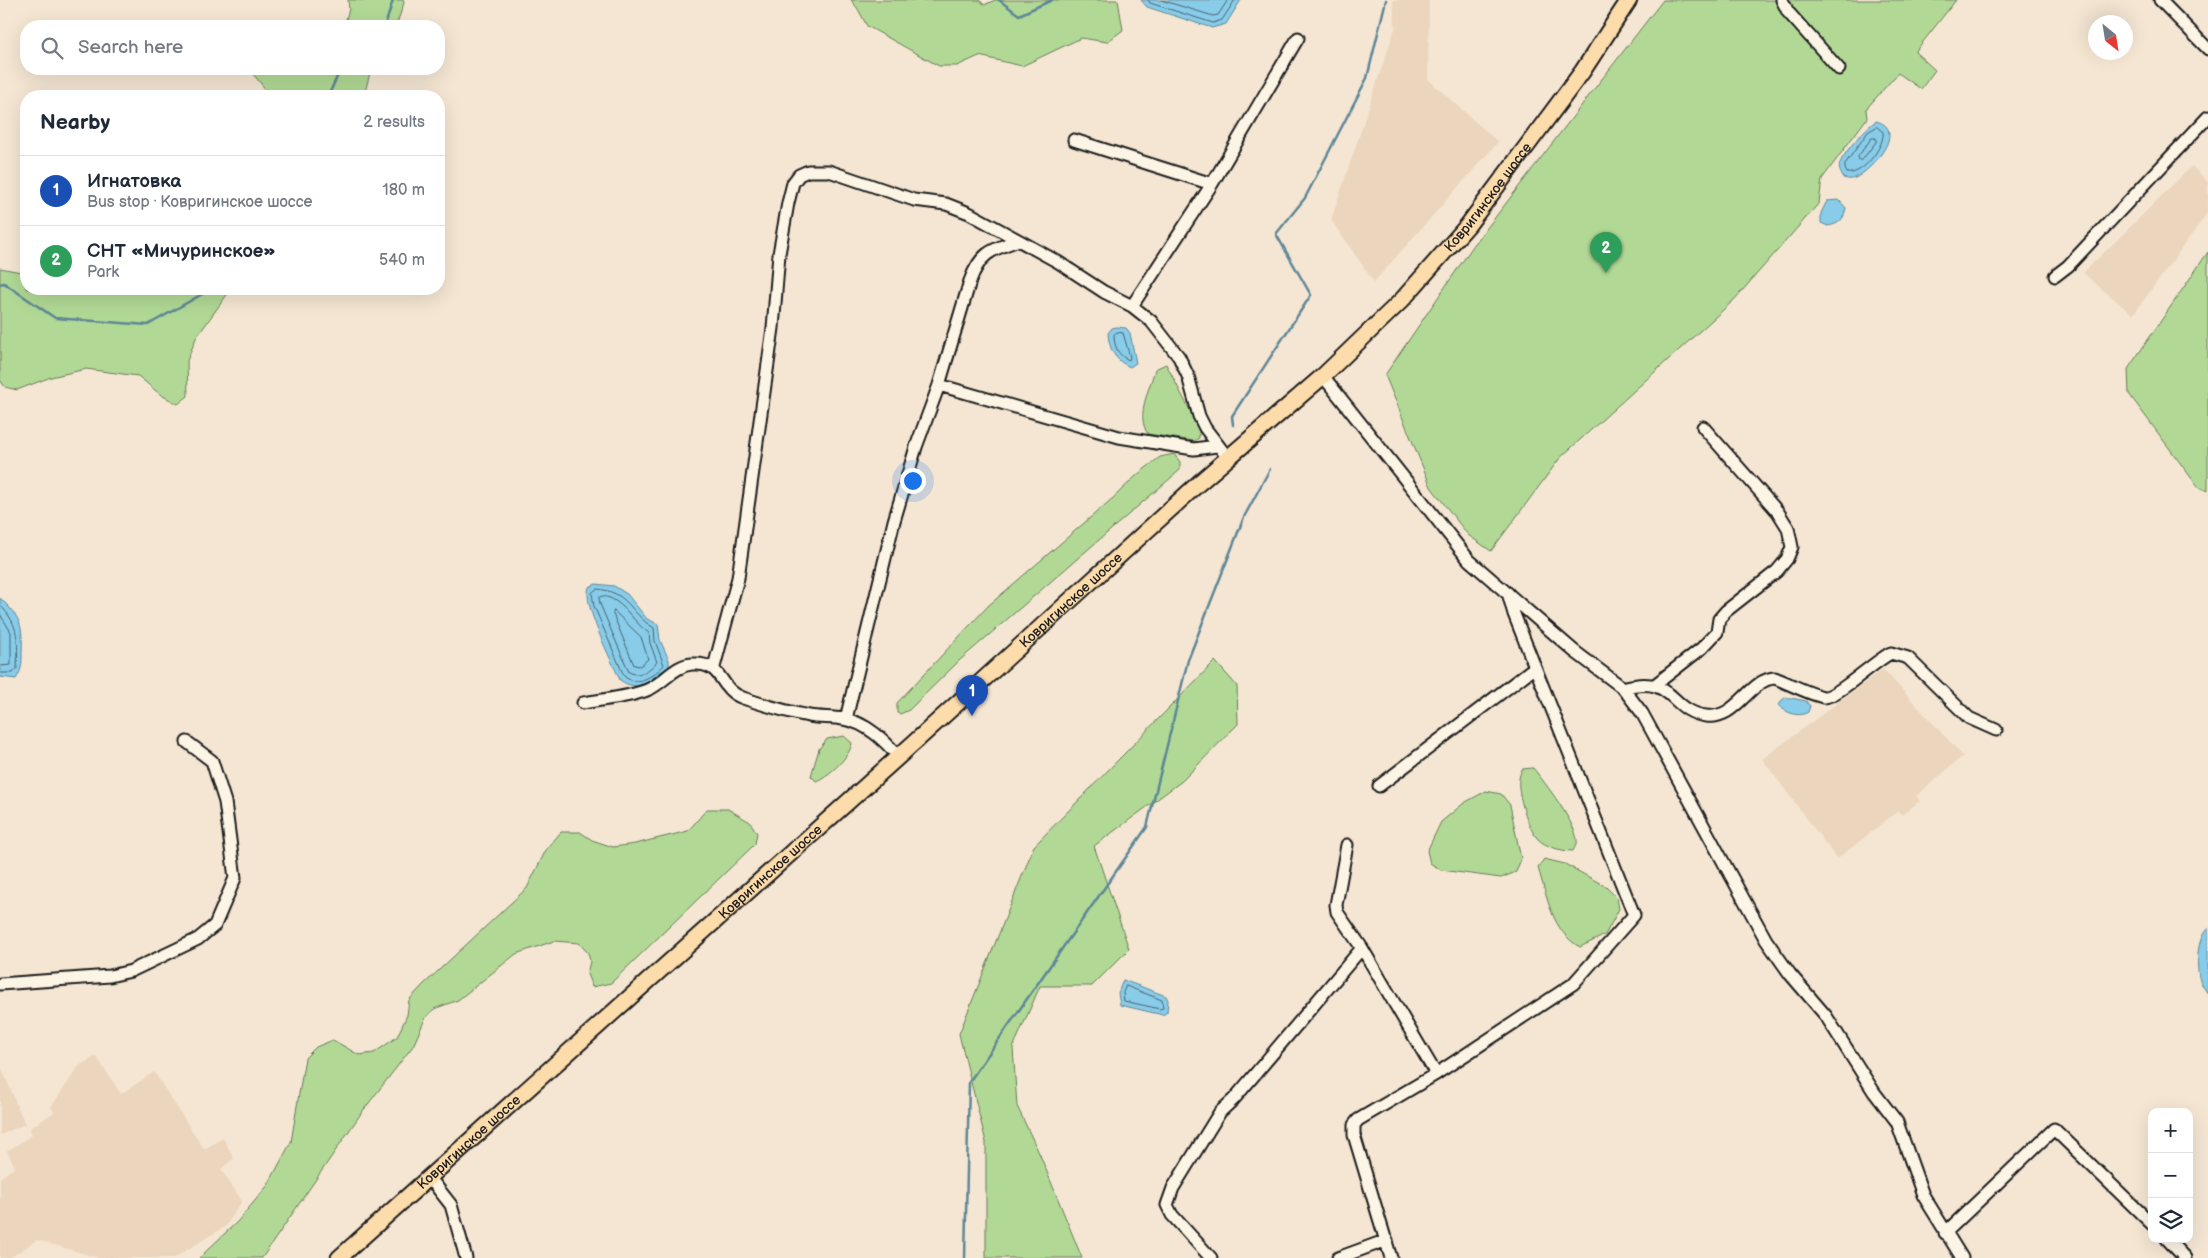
<!DOCTYPE html>
<html lang="en">
<head>
<meta charset="utf-8">
<style>
  :root { --surface:#fff; --page:#f2f2f3; --text:#1f2937; --muted:#747a83; --line:#e0e1e3; --accent:#db2777 }
  body { margin:0; font-family:"Balsamiq Sans",sans-serif; background:var(--page); color:var(--text) }
  .controls { position:absolute; right:15px; bottom:15px; display:grid; overflow:hidden; border-radius:10px; box-shadow:0 5px 20px #0002 }
  .controls button { width:45px; height:45px; display:grid; place-items:center; padding:0; border:0; border-bottom:1px solid var(--line); background:var(--surface); color:var(--text); font:25px sans-serif }
  .compass { position:absolute; left:2088px; top:15px; width:45px; height:45px; border-radius:50%; background:var(--surface); box-shadow:0 5px 20px #0002; rotate:150deg }
  .you { position:absolute; left:912px; top:480px; width:18px; height:18px; margin:-12px; border:4px solid #fff; border-radius:50%; background:#1a73e8; box-shadow:0 0 0 8px #1a73e833 }
  .badge { display:grid; place-items:center; width:32px; height:32px; border-radius:50%; background:var(--accent); color:#fff; font-size:16px; font-weight:700 }
  .pin { position:absolute; translate:-50% -41px; filter:drop-shadow(0 1px 2px #0008) }
  .pin::after { content:''; position:absolute; top:26px; width:18px; height:15px; background:inherit; clip-path:polygon(0 0,100% 0,50% 100%) }
  .list { margin:0; padding:0; list-style:none }
  h2 { display:flex; justify-content:space-between; align-items:center; height:65px; margin:0; padding:0 20px; font-size:21px }
  h2 small { font-size:16px; font-weight:400; color:var(--muted) }
  .list li { display:grid; grid-template-columns:32px 1fr auto; gap:15px; align-items:center; box-sizing:border-box; height:70px; padding:0 20px; border-top:1px solid var(--line) }
  .list b { display:block; font-size:19px; white-space:nowrap }
  .list p { margin:0; font-size:16px; white-space:nowrap; color:var(--muted) }
  .list em { font-size:16px; font-style:normal; color:var(--muted) }
  .icon { flex:none; width:28px; height:28px; fill:none; stroke:currentColor; stroke-width:2; stroke-linecap:round; stroke-linejoin:round }
  .map { position:relative; flex:none; width:2208px; height:1258px; overflow:hidden }
  .search { position:absolute; background:var(--surface); box-shadow:0 5px 20px #0002; left:20px; top:20px; width:425px; height:55px; display:flex; align-items:center; gap:12px; box-sizing:border-box; padding:0 18px; border-radius:20px; color:var(--muted); font-size:19px }
  .panel { position:absolute; background:var(--surface); box-shadow:0 5px 20px #0002; left:20px; top:90px; width:425px; height:205px; border-radius:20px }
  .map>svg:first-child { display:block }
  .built { fill:#ecd5bd }
  .green { fill:#b1d995; stroke:#667a58 }
  .water { fill:#88cce9; stroke:#5d8697 }
  .lines { fill:none; stroke-linecap:round; stroke-linejoin:round }
  .shore { stroke:#47626e; stroke-width:1 }
  .stream { stroke:#5d8697; stroke-width:2.5 }
  .minor-casing { stroke:#1c1c1c; stroke-width:15 }
  .major-casing { stroke:#1c1c1c; stroke-width:19 }
  .minor { stroke:#fcf5e5; stroke-width:11 }
  .major { stroke:#fddcac; stroke-width:15 }
  .labels { text-anchor:middle; stroke-width:4; stroke-linejoin:round; paint-order:stroke }
  .street-label { font-size:14px; fill:#1c1c1c; stroke:#fcf5e5 }
</style>
</head>
<body>
<div class="map">
<svg width="2208" height="1258" viewBox="0 0 2208 1258">
  <rect width="100%" height="100%" fill="#f5e6d3"/>
  <filter id="ink" filterUnits="userSpaceOnUse"><feTurbulence type="fractalNoise" baseFrequency=".02" numOctaves="2"/><feDisplacementMap in="SourceGraphic" scale="10" xChannelSelector="R" yChannelSelector="G"/><feConvolveMatrix kernelMatrix="1 2 1 2 8 2 1 2 1" color-interpolation-filters="sRGB"/></filter>
  <g filter="url(#ink)">
    <!-- built -->
    <path class="built" d="M1393 0H1429L1428 79 1498 142 1374 282 1331 220 1395 28Z
      M2192 166 2208 182V212L2133 315 2083 273Z
      M1883 669 1963 756 1916 796 1920 801 1902 815 1898 811 1837 859 1762 759Z
      M96 1056 121 1094 154 1072 204 1149 223 1138 234 1158 221 1169 242 1201 226 1226 174 1258H98L37 1240 10 1258H0V1178L15 1167 7 1151 32 1135 30 1128 54 1112 51 1107 79 1066Z
      M0 1064 25 1124 0 1135Z"/>
    <!-- green -->
    <path class="green" d="M348 0H403L404 3 396 26H344L349 9Z
      M851 0H980L984 5 995 0H1118L1123 30 1107 42 1081 38 1022 66 979 56 957 66H939L867 26 858 9Z
      M1663 0H1956L1915 52 1935 70 1921 89 1898 73 1866 109 1867 118 1822 179 1819 203 1734 300 1560 458 1491 551 1468 535 1431 487 1385 375 1473 246Z
      M254 69H371L364 96H271L253 74Z
      M2208 252V491L2198 487 2129 394 2128 369Z
      M0 268 26 273V289H231L196 338 187 361 188 396 178 404 161 395 138 376 86 369 51 377 17 390 5 387 0 380Z
      M1166 364 1199 428V438L1194 441 1148 434C1135 416 1150 388 1155 369Z
      M1174 454 1180 462V470L960 660 909 710 900 714 897 713V703L988 606 1113 498 1137 475 1160 457Z
      M1215 661 1237 686 1238 724 1182 781 1094 846 1129 949 1092 986H1040L1013 1048 1017 1106 1040 1155 1082 1258H986V1142L959 1034 1034 846Z
      M844 736 852 743C850 757 829 776 816 781L811 776 819 749 827 739Z
      M1533 768C1543 780 1580 828 1577 844 1576 846 1574 848 1573 851 1561 851 1545 847 1537 838 1528 828 1517 793 1519 780 1519 776 1521 772 1522 769Z
      M1486 791 1501 794 1510 805 1521 859 1516 872 1501 878 1441 870 1430 863 1427 851 1441 822 1464 803Z
      M707 809H728L750 822 757 833 755 844 611 983 592 987 587 974 590 961 588 953 579 943 554 941 516 954 458 1000 434 1009 425 1019 413 1046 362 1112 262 1258H199L238 1221 268 1185 291 1142 305 1058 316 1047 333 1040 359 1055 374 1053 397 1037 407 1015 409 1000 423 985 527 888 546 850 561 832H580L592 840 613 847 635 844 688 831Z
      M1544 859 1565 864 1605 886 1617 898 1619 909 1605 935 1580 947C1552 932 1547 896 1538 868Z"/>
    <!-- water -->
    <path class="water" d="M1141 0H1241L1226 24 1212 28 1147 7Z
      M1876 121C1909 129 1871 171 1855 178 1851 180 1847 179 1843 178 1841 173 1838 169 1840 163 1845 151 1865 128 1876 121Z
      M1839 200 1846 208C1844 220 1839 224 1828 226L1821 223V213L1827 201Z
      M1117 327 1126 328 1130 333 1136 363 1130 367C1115 361 1109 349 1108 333L1112 328Z
      M596 584 614 586 627 594 647 619 658 624 660 640 669 660V668C654 679 638 694 620 680 612 661 582 604 589 587Z
      M0 598C21 618 23 625 22 653 22 664 22 670 16 679L0 677Z
      M1786 697 1806 701 1810 706 1808 712C1799 718 1787 713 1779 706L1781 701Z
      M2208 928V994C2205 989 2200 983 2199 977 2196 963 2197 938 2208 928Z
      M1123 980 1166 996 1168 1000 1167 1012 1163 1015 1120 1005 1118 993Z"/>
    <g class="lines">
      <!-- shore -->
      <path class="shore" d="M1148 0 1150 3 1213 23 1222 20 1235 0
        M1161 0 1213 16 1218 15 1228 0
        M1877 127 1883 132C1885 146 1862 176 1847 173L1845 169V164L1868 132Z
        M1872 138H1876V142L1862 160H1859L1858 157Z
        M1117 332 1123 333 1130 357 1129 360C1118 356 1114 346 1114 335Z
        M597 589C630 592 629 613 654 628L655 641 664 665C655 675 637 688 624 676L594 606 592 593Z
        M602 596C623 598 632 622 649 633L650 643 657 662C650 669 640 678 629 672L600 604 599 598Z
        M0 605C20 625 18 642 17 669L13 673H0
        M614 611 641 637 648 659 640 666 634 665 613 614Z
        M0 614 11 632V665L0 666
        M1126 986 1162 1000 1163 1008 1160 1009 1124 1001 1123 993Z"/>
      <!-- stream -->
      <path class="stream" d="M999 0 1019 15 1052 0
        M385 26 393 0
        M328 96 339 73 348 69
        M0 284 4 283 55 318 148 325 211 289
        M1233 425 1232 416 1311 295 1276 234 1305 198 1367 78 1386 0
        M965 1258 969 1082 1147 827 1188 660 1244 517 1270 469"/>
      <!-- minor casing -->
      <g class="minor-casing">
        <path id="minor" d="M1782 0 1788 12 1839 69
          M2160 0 2208 49
          M1074 140 1212 184
          M2055 276 2068 266 2208 117
          M1132 306 1212 184 1298 38
          M1323 376 1469 560 1574 651 1623 688 1642 713 1766 940 1790 974 1826 1016 1874 1092 1897 1122 1923 1195 1962 1258
          M939 385 1119 437 1194 449 1217 446
          M714 667 738 578 773 328 779 254 788 203 793 183 799 175 808 171H829L914 200 946 204 969 213 1058 262 1104 292 1132 306 1151 321 1179 357 1188 376 1199 416 1205 428 1228 458
          M1656 684 1702 648 1717 632 1719 619 1726 611 1777 571 1787 559 1792 547 1788 528 1778 512 1703 427
          M1623 688C1675 673 1668 711 1706 716 1737 720 1749 679 1775 678 1790 684 1807 693 1823 697 1836 699 1874 661 1891 653L1908 658 1969 718 1996 730
          M583 703C604 699 627 698 647 690 663 684 674 665 692 664 725 662 717 689 743 698 764 705 787 712 809 716 820 718 832 717 843 719 866 722 885 741 899 757
          M846 719 894 521 916 447 939 385 970 281C980 254 990 250 1016 241
          M1379 786 1535 667
          M1347 845 1336 905 1337 912 1362 948 1436 1074
          M0 984 110 976 131 971 198 939 215 925 235 878 225 802 212 761 187 742
          M429 1177 451 1205 466 1258
          M1945 1233 2054 1129 2152 1224
          M2167 1239 2185 1258
          M1211 1258 1172 1215 1167 1205 1173 1188 1220 1112 1234 1099 1362 948
          M1338 1258 1387 1240
          M1391 1258 1354 1135V1125L1358 1120 1436 1074 1573 984 1634 915 1535 667 1514 614 1508 593"/>
      </g>
      <!-- major casing -->
      <g class="major-casing">
        <g id="major">
          <path id="s1" d="M339 1258 917 740 1199 483 1323 376 1402 300 1468 225 1582 72 1629 0"/>
        </g>
      </g>
      <!-- minor -->
      <use href="#minor" class="minor"/>
      <!-- major -->
      <use href="#major" class="major"/>
    </g>
  </g>
  <g class="labels">
    <!-- street labels -->
    <g class="street-label">
      <text dy="5" stroke="none"><textPath href="#s1" startOffset="1565">Ковригинское шоссе</textPath></text>
      <text dy="5" stroke="none"><textPath href="#s1" startOffset="984">Ковригинское шоссе</textPath></text>
      <text dy="5" stroke="none"><textPath href="#s1" startOffset="579">Ковригинское шоссе</textPath></text>
      <text dy="5" stroke="none"><textPath href="#s1" startOffset="174">Ковригинское шоссе</textPath></text>
    </g>
  </g>
</svg>
<div class="controls">
<button>+</button>
<button>−</button>
<button><svg class="icon" aria-label="layers" viewBox="0 0 24 24"><path d="M12 4l9 5-9 5-9-5zM3 14l9 5 9-5"/></svg></button>
</div>
<svg class="compass" viewBox="-18 -18 36 36"><path d="M0-13l5 13h-10z" fill="#e53935"/><path d="M0 13l5-13h-10z" fill="#747a83"/></svg>
<div class="you"></div>
<div class="pin badge" style="left:972px;top:716px;background:#1a4fb4">1</div>
<div class="pin badge" style="left:1606px;top:273px;background:#2e9e5b">2</div>
<div class="search"><svg class="icon" aria-label="search" viewBox="0 0 24 24"><circle cx="10" cy="10" r="6"/><path d="M15 15l6 6"/></svg>Search here</div>
<section class="panel">
<h2>Nearby<small>2 results</small></h2>
<ul class="list">
<li><span class="badge" style="background:#1a4fb4">1</span><div><b>Игнатовка</b><p>Bus stop · Ковригинское шоссе</p></div><em>180 m</em></li>
<li><span class="badge" style="background:#2e9e5b">2</span><div><b>СНТ «Мичуринское»</b><p>Park</p></div><em>540 m</em></li>
</ul>
</section>
</div>
</body>
</html>
